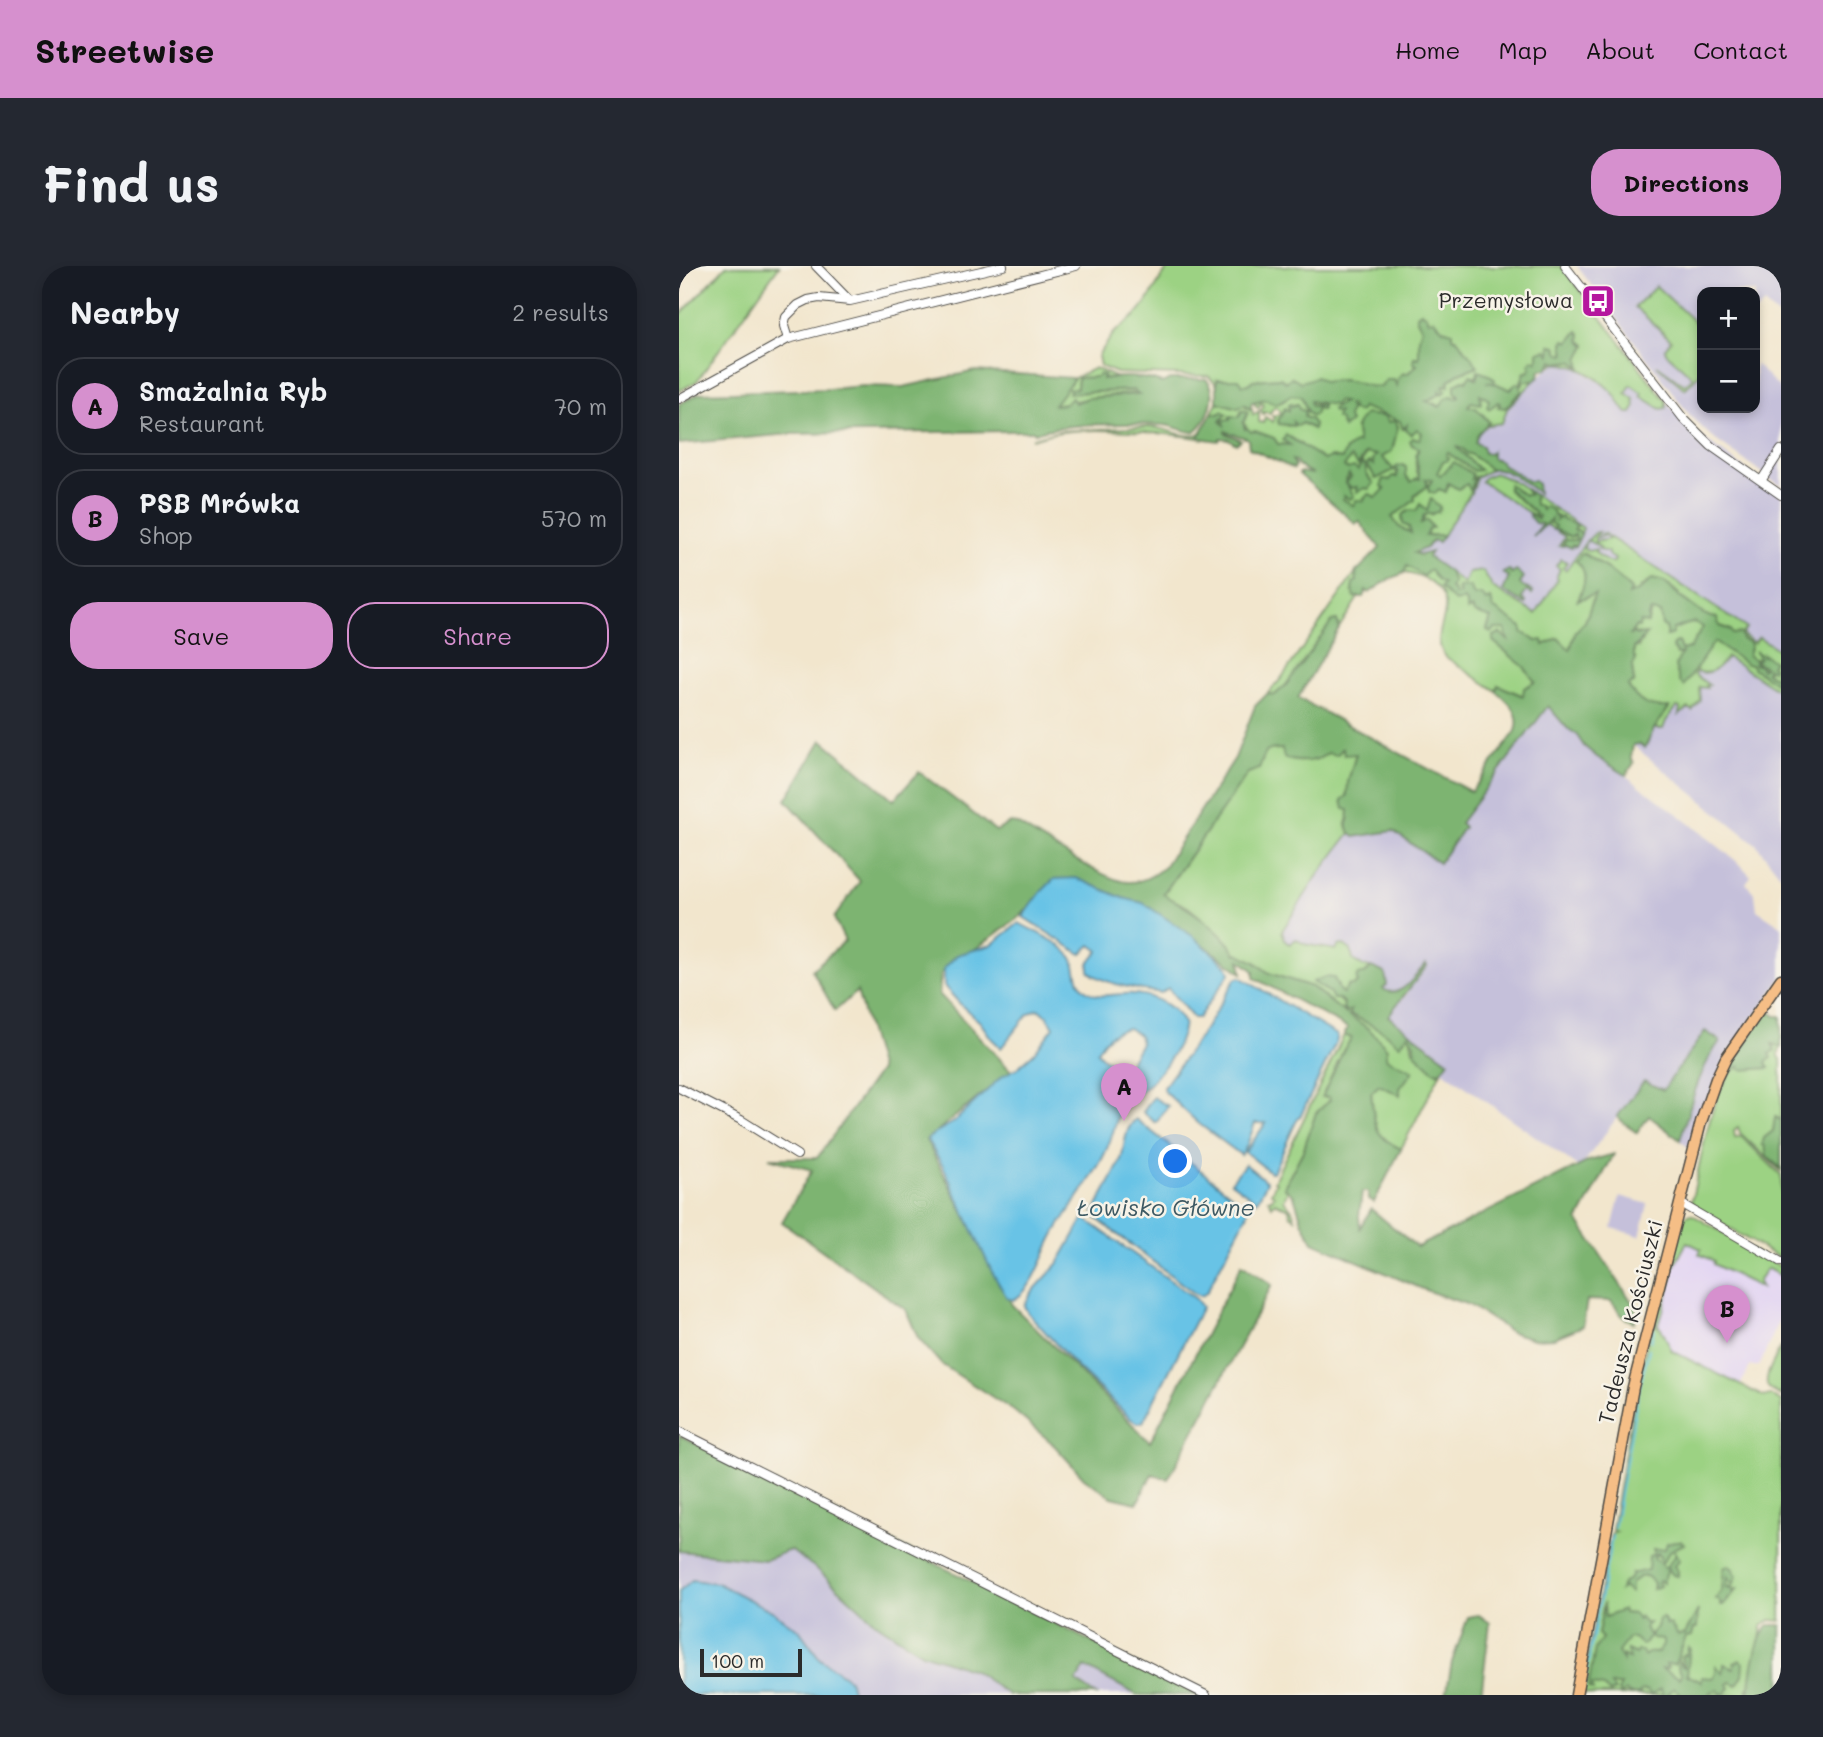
<!DOCTYPE html>
<html lang="en">
<head>
<meta charset="utf-8">
<style>
  :root { --surface:#171b24; --page:#242831; --text:#f1f3f6; --muted:#9ea1a6; --line:#363941; --accent:#d690ce }
  body { margin:0; font-family:Mali,sans-serif; background:var(--page); color:var(--text) }
  .controls { position:absolute; right:21px; top:21px; display:grid; overflow:hidden; border-radius:14px; box-shadow:0 4px 10px #0003 }
  .controls button { width:63px; height:63px; display:grid; place-items:center; padding:0; border:0; border-bottom:2px solid var(--line); background:var(--surface); color:var(--text); font:35px sans-serif }
  .scale { position:absolute; left:21px; bottom:18px; width:102px; box-sizing:border-box; padding-left:7px; border:4px solid #2b2b2b; border-top:0; font-size:19px; line-height:24px; white-space:nowrap; color:#2b2b2b; -webkit-text-stroke:5px #f7f3e8; paint-order:stroke }
  .you { position:absolute; left:497px; top:896px; width:24px; height:24px; margin:-18px; border:5px solid #fff; border-radius:50%; background:#1a73e8; box-shadow:0 0 0 10px #1a73e833 }
  .badge { display:grid; place-items:center; width:46px; height:46px; border-radius:50%; background:var(--accent); color:#111; font-size:23px; font-weight:700 }
  .pin { position:absolute; translate:-50% -58px; filter:drop-shadow(0 2px 4px #0008) }
  .pin::after { content:''; position:absolute; top:37px; width:24px; height:21px; background:inherit; clip-path:polygon(0 0,100% 0,50% 100%) }
  .list { margin:0; padding:0; list-style:none }
  h2 { display:flex; justify-content:space-between; align-items:center; height:91px; margin:0; padding:0 28px; font-size:30px }
  h2 small { font-size:23px; font-weight:400; color:var(--muted) }
  .list li { display:grid; grid-template-columns:46px 1fr auto; gap:21px; align-items:center; box-sizing:border-box; height:98px; margin:0 14px 14px; padding:0 14px; border:2px solid var(--line); border-radius:28px }
  .list b { display:block; font-size:26px; white-space:nowrap }
  .list p { margin:0; font-size:23px; white-space:nowrap; color:var(--muted) }
  .list em { font-size:23px; font-style:normal; color:var(--muted) }
  .actions { display:flex; gap:14px; padding:21px 28px }
  .actions a { flex:1; padding:16px 0; border:2px solid var(--accent); border-radius:28px; text-align:center; font-size:24px; color:var(--accent) }
  .actions .main { background:var(--accent); color:#111 }
  .map { position:relative; flex:none; width:1102px; height:1429px; overflow:hidden; border-radius:28px }
  header { display:flex; align-items:center; gap:42px; box-sizing:border-box; height:98px; padding:0 35px; background:var(--accent); color:#111 }
  header strong { font-size:33px }
  nav { display:flex; gap:38px; margin-inline-start:auto; font-size:24px }
  .intro { display:flex; align-items:center; justify-content:space-between; box-sizing:border-box; height:168px; padding:0 42px }
  h1 { margin:0; font-size:49px }
  .button { padding:18px 32px; border-radius:28px; background:var(--accent); color:#111; font-size:24px; font-weight:700 }
  main { display:flex; gap:42px; padding:0 42px }
  aside { flex:1; background:var(--surface); border-radius:28px; box-shadow:0 4px 10px #0003 }
  .map>svg:first-child { display:block }
  .built { fill:#e2d4f3 }
  .industrial { fill:#c5c0da }
  .green { fill:#9cd283; stroke:#647e57; stroke-width:2; fill-rule:evenodd }
  .forest { fill:#7db471; stroke:#54704e; stroke-width:2 }
  .water { fill:#68c3e6; stroke:#4a7788; stroke-width:2; fill-rule:evenodd }
  .lines { fill:none; stroke-linecap:round; stroke-linejoin:round }
  .stream { stroke:#68c3e6; stroke-width:2 }
  .minor-casing { stroke:#494743; stroke-width:10 }
  .major-casing { stroke:#494743; stroke-width:13 }
  .minor { stroke:#fff; stroke-width:8 }
  .major { stroke:#f5be86; stroke-width:10 }
  .labels { text-anchor:middle; stroke-width:5; stroke-linejoin:round; paint-order:stroke }
  .poi-label { font-size:21px; fill:#2b2b2b; stroke:#f7f3e8; text-anchor:end }
  .street-label { font-size:21px; fill:#2b2b2b; stroke:#f7f3e8 }
  .water-label { font-size:23px; font-style:italic; fill:#3d5963; stroke:#f7f3e8 }
</style>
</head>
<body>
<header>
<strong>Streetwise</strong>
<nav><a>Home</a><a>Map</a><a>About</a><a>Contact</a></nav>
</header>
<div class="intro"><h1>Find us</h1><a class="button">Directions</a></div>
<main>
<aside>
<h2>Nearby<small>2 results</small></h2>
<ul class="list">
<li><span class="badge">A</span><div><b>Smażalnia Ryb</b><p>Restaurant</p></div><em>70 m</em></li>
<li><span class="badge">B</span><div><b>PSB Mrówka</b><p>Shop</p></div><em>570 m</em></li>
</ul>
<div class="actions"><a class="main">Save</a><a>Share</a></div>
</aside>
<div class="map">
<svg width="1102" height="1429" viewBox="0 0 1102 1429">
  <rect width="100%" height="100%" fill="#f7f3e8"/>
  <filter id="ink" filterUnits="userSpaceOnUse"><feTurbulence type="fractalNoise" baseFrequency=".0143" numOctaves="2"/><feDisplacementMap in="SourceGraphic" scale="14" xChannelSelector="R" yChannelSelector="G"/><feConvolveMatrix kernelMatrix="1 2 1 2 8 2 1 2 1" color-interpolation-filters="sRGB"/></filter>
  <filter id="wash" filterUnits="userSpaceOnUse"><feTurbulence type="fractalNoise" baseFrequency=".00686" numOctaves="4" result="noise"/><feDisplacementMap in="SourceGraphic" scale="28" xChannelSelector="R" yChannelSelector="G"/><feGaussianBlur stdDeviation="1.57" result="paint"/><feColorMatrix in="noise" values="0 0 0 0 0 0 0 0 0 0 0 0 0 0 0 0 0 1.4 0 .05"/><feComposite in="paint" operator="in"/></filter>
  <g filter="url(#wash)">
    <rect width="100%" height="100%" fill="#f2e6cd"/>
    <!-- built -->
    <path class="built" d="M1009 952 1102 1006V1051L1080 1100H1071L1061 1120 992 1085 980 1058Z"/>
    <!-- industrial -->
    <path class="industrial" d="M898 0H1102V53L1085 38 1076 48V26H1023V142H1076V98L1102 123V220L1035 173 1012 151Z
      M877 98 894 99 932 124 944 144 955 145 956 142V136L947 127 951 119 963 127 962 130 982 143H985L988 137 1019 168 1102 229V610L1077 578 875 416 691 250 772 182 799 168 809 159 819 156 828 143 868 103Z
      M870 440 918 491 939 504 1004 552 1061 598 1072 610 1067 617 1076 628 1078 644 1102 660V713L1047 792 1014 885 950 835 901 902 763 804 769 794 709 750 728 728 747 698 732 716 720 725 709 726 704 723 697 702 683 700 674 694 672 684H657L625 678 617 673 611 678 607 676 603 665 637 612 671 567 676 571 714 565 760 596 785 560 781 557Z
      M941 930 969 938 961 970 933 962Z
      M110 1264 482 1429H0V1274Z"/>
    <!-- green -->
    <path class="green" d="M47 0H100L18 115 0 125V50Z
      M490 0H882L987 135V142L982 143 962 130 963 127 952 119 947 127 955 133 956 142 953 147H948C941 141 939 131 932 125 918 111 892 93 872 99L874 94 877 97 894 95 901 102 900 94 907 79 901 74 902 69 899 65 890 76 886 74 884 76 886 88 879 87 877 80 872 79V90H870L868 84 859 86V95H853L850 98 853 101 848 107 846 106 841 118 837 117 831 124 818 118 806 116 813 117 816 114 812 110 799 105 798 115 796 110 791 109 787 115 784 114 777 118 776 125 780 131 778 132 772 130 765 134 761 141 756 137H747L751 131 760 129V124L764 127 766 125 764 122 765 119 770 120 769 115 778 108 798 100 778 73 773 71 772 66 764 63 754 53 751 55 747 49 742 46 738 49V54L743 62 740 71V92L735 91 734 97 739 98 729 107 723 108 719 113V122L715 114H707L703 121C686 123 679 115 663 114 657 114 651 115 645 116L638 111 622 117 613 111 607 116 601 112 574 114 570 118 564 120 560 113H538L539 122C568 123 597 121 626 124 696 131 757 162 815 202L797 211 795 221 764 269H749L745 271 750 262H753L748 254 742 258 747 247 752 249 761 243 752 233 748 245 741 239 737 245 731 244 723 249 724 258 730 261 733 268 720 261 713 251 736 234 735 231 747 221 748 215 738 212 733 217 727 210V202L724 199 717 201 718 211 714 210 711 215 704 214 703 221 706 223 697 232 691 228 685 232V236L677 234 675 240 664 233V229L671 233 675 230 665 216 670 208 672 211 668 217 672 222 678 221V226L686 222 690 223 695 217 688 209 686 199 683 197 679 204 675 201 669 204 665 201 672 191 679 198 686 192 687 187 698 189 694 193 695 199 691 196 688 198 697 213 715 204 702 191C722 183 711 175 719 161L717 155 709 156 706 151 686 148 676 162 680 177H676L667 184 663 193 652 191 645 194 637 189 631 199 620 187 622 178 608 169 605 174 613 179 599 178 595 172 576 165 572 167 568 162 565 164 567 160 564 157 569 146 563 144 560 152 551 150 552 153 544 154 545 159H542L540 155 547 148 543 146 540 148 533 147 538 136 559 142 565 138 568 142H573L574 149 580 145V156L584 157 586 151 594 156 595 152 593 150 601 148 600 143 595 141 591 147 586 146 584 148 582 144 585 139 582 137 579 142 573 135 576 137 586 133 597 138 605 135 612 128 539 126 537 117 529 110 438 107 421 100 419 90 435 67 457 49 467 37ZM614 129 657 134V136L654 138 630 135 632 140 637 138 643 139V143L636 142 637 147 633 150 629 147 622 130ZM612 137 615 141 616 138H619L620 144 626 145 625 151 631 153 635 159 634 163 623 157 618 160 613 156 615 159 608 160 605 156 600 158 599 155 606 142 610 146V138ZM722 154 760 171 800 204 795 205 769 187 766 190 770 193 763 197 757 206 761 210 776 197 793 208 792 214 795 212 792 225 788 217 779 223 769 217 767 226 760 222 756 227 750 226 749 221 753 213H742C735 204 736 192 740 182L733 179 731 174 734 172 741 173 743 167 738 163 732 168 727 163 728 159 723 162Z
      M977 20 1023 63V105L1006 123 978 99 1006 119 1014 111 987 87 986 83 992 74 956 41Z
      M416 102 436 111 422 114 418 111 399 112 398 122 391 127 485 123C461 128 436 128 412 132 399 134 387 137 374 139L395 112Z
      M845 114 855 115 828 143 823 157 809 159 810 156 802 146 789 140 792 136 800 134 801 127 810 134 821 138 841 121Z
      M470 161C487 161 507 175 522 167L519 172C474 166 394 157 352 173L381 165Z
      M816 207 838 217 904 262 902 269 899 268 898 264 896 266 895 262 880 252 878 255 876 254 875 249C857 242 846 228 830 219L829 224C836 230 843 237 851 242 866 252 889 257 899 274L900 273 897 279 891 274 885 280H880L886 271 802 215 806 211Z
      M917 266H920L916 272V276L930 273 927 269 920 271 924 267 938 276 1067 362 1063 368 1075 377 1080 371 1102 386V397L1096 406 1102 412V426L1048 391C1040 401 1032 411 1018 405L1016 409 1030 419H1027L1028 422 1020 421 1021 434 1013 445 1010 442 1000 449 1001 442 998 441 987 455 984 463H975L990 442H979L982 449 971 463 947 465 945 480H931L930 476 938 473C933 463 929 458 918 458L902 439 909 434 921 448 926 444 931 450 930 455 934 454 937 459 940 458 942 453 933 445 935 437 930 429H917L919 426 929 425 925 419 927 416C935 426 945 421 955 416L953 401 957 394 955 390V382L959 381 967 369 954 367 949 374 957 360H960L961 355 969 356 972 345 982 347 983 359 987 361 988 370 993 368 994 363 1015 356 1024 361 1011 382 1002 384 999 376 995 377 993 381 998 388 1004 387 996 400 1001 416 1005 419 1035 376 1068 398 1073 397 1074 402 1097 417 1099 411 1093 410 1087 406 1089 404 1087 401 1082 404 1081 399 1075 398V394L1068 389 1072 380 1071 375H1066L1061 368H1053L1051 364 1040 359 1038 352C1022 351 1014 338 1000 331V328L991 320 988 321 986 316 973 313 961 322 962 324 948 329 952 324C937 309 922 297 904 287L898 295C910 306 906 320 899 333L916 327 906 356 897 365 891 384 879 372 865 380 864 375H857L843 366V361L814 342 812 333 807 336 803 329 795 330 791 321 779 322 781 328 779 329H775L776 326 771 322 775 317 770 306 785 318 790 307 804 305 814 322 857 348 879 313 877 312 881 303 877 300 882 293 888 296 884 302 887 304 906 277 905 282 909 285 918 283 916 286C921 291 928 298 935 296L936 293 929 289V286L921 284V281L908 274 906 277Z
      M728 299 751 304 764 318 762 323 784 334 796 347 812 352 808 363 812 367 816 363H826L830 375 856 416 845 430 819 419 817 425 767 391C745 365 787 342 751 316 743 311 735 308 725 307Z
      M677 306 678 315 675 331 679 332 660 362 653 355 607 419 596 429 588 428 601 414Z
      M592 482 649 487 665 482 677 488 669 516 670 550 667 557 671 567 637 612 603 665 607 676 611 678 617 673 625 678 657 684 659 680 665 679 672 684 674 694 683 700 692 701 679 716 664 727 660 724 658 717 646 711 635 716 673 744 672 748 702 764 722 778 729 768C734 775 732 778 734 784 736 788 757 806 761 808L722 883C692 869 696 857 692 827L700 819 721 822 733 806 721 801 707 791 659 742 633 721 589 707 577 696 557 688 552 680 525 654 509 641 484 629 569 506 580 503 587 485Z
      M665 769 674 772 665 783 643 831H650L651 834 637 847 624 885 605 921 609 924 605 934 613 944 616 952 611 949 610 943 596 936 593 940 589 933H593L595 929 592 927 597 916 595 915Z
      M1093 777 1102 781 1099 788 1102 794V854L1097 851 1094 865 1085 872 1088 891 1102 902V905L1061 867 1059 861 1055 864 1056 872 1061 870 1066 874 1102 909V993L1024 947 1012 936C1020 909 1033 807 1062 800 1070 798 1082 801 1089 801L1087 796Z
      M1012 948 1102 1001V1010L1089 1003 1086 1004 1079 1016 1082 1022 1034 998 1035 995 1020 988 1022 983 1008 976 991 1008 994 1010 980 1058 993 1085 1085 1131 1091 1129 1102 1136V1355L1091 1354 1083 1360 1074 1421 1069 1422 1068 1429H915L905 1427 902 1423 932 1268 938 1266 933 1264 956 1128 973 1055 979 1061 976 1055 1000 953Z
      M1102 1081V1130C1098 1127 1090 1125 1088 1119 1086 1108 1097 1091 1102 1081Z"/>
    <!-- forest -->
    <path class="forest" d="M742 46 747 49 750 55 754 53 764 63 773 66V71L778 73 799 100 778 108 769 115 770 120 765 119 764 122 767 124 763 128 760 125V129L747 135 761 141 765 134 772 130 778 132 780 130 776 125V118L784 114 787 115 791 109 798 113 799 105 812 110 816 114 814 117 807 116 818 118 832 124 837 117 841 119 846 106H849L852 101 850 98 853 94 859 95V86L868 84 872 90 871 79 877 80 880 87 886 88 884 77 886 74 890 76 899 65 902 69 901 74 907 79 900 93 902 102 894 95 877 97 874 94 868 103 861 104 860 111 855 115H844V119L841 121 843 125 826 142 819 141 821 138 819 136 810 143 808 141 810 134 801 128 802 138 792 136 789 140 797 142 810 156 799 168 796 177 803 180 805 187 811 188 813 185V192L822 195 823 198 849 215H855L858 218 859 227C845 217 828 201 811 203L791 188 787 187 784 183 777 181 801 204 795 205 769 187 767 190 770 193 763 197 758 207 761 210 775 196 793 208 792 213 795 211 792 226 788 218 779 223 769 217 767 226 760 223 756 227 750 226 749 221 753 214 745 213 748 215 747 221 735 230 736 234 713 251 720 261 732 267 730 261 724 258 723 249 731 244 737 245 741 238 748 245 752 233 761 241 759 246 745 249 742 257 747 254 754 262H750L746 270 764 269 759 276 754 274 747 282 735 287 740 289 752 286 749 291 770 306 775 317 771 322 776 326V329L781 328 779 322 791 321 795 330 803 329 807 335 812 333 814 342 843 361V366L857 375 864 374 865 379 879 372 891 384 897 365 906 356 916 328 899 334C905 320 911 306 897 295L903 287C922 297 937 309 952 324L950 329 961 324 973 313 985 316 1000 329V331C1014 338 1022 351 1038 352L1040 360 1051 364 1053 368 1061 367 1063 373 1072 377 1069 389 1076 394V398L1081 399 1082 403 1086 401 1078 396 1077 393 1080 392 1076 385 1084 390V388L1095 395 1092 399 1095 401 1093 404 1089 402 1087 406 1093 410 1100 411 1097 417 1074 402 1073 398H1068L1035 376 1005 420 1001 416 996 400 1003 387 998 388 993 381 995 377 999 376 1002 384 1011 382 1024 361 1015 356 994 363V368L987 370V361L983 359 981 347 972 345 969 350V357L961 356 960 361 957 360 950 370 954 367 958 369 968 368 955 382V390L957 394 953 401 955 416 949 420C959 437 970 443 990 441L975 463 966 482 960 478 954 479 952 491 955 497 947 509 918 491 905 480 897 468 888 462 869 440 781 557 785 561 760 597 714 565 675 571C665 562 670 555 670 544L665 543 663 534 668 530 669 516 677 488 665 489 664 482 658 489 649 487C638 497 618 497 605 492L603 483C584 483 587 486 580 503L569 507 484 628C511 643 540 661 557 688L559 687 577 697 590 707 633 721 659 742 690 763 708 782 707 792C716 798 726 799 734 805L721 822V829L700 819 692 827C696 857 692 869 722 883L695 936 690 933 689 926H683L680 950 681 962 692 943 738 981 910 895 935 888 899 955 957 1042 955 1056 945 1052 932 1035 908 1034 904 1060 875 1072 855 1073 832 1066 790 1039 746 1024 634 976 623 955 615 930 605 921 624 885 637 847 651 834 650 831H643L665 783 673 772 665 769 669 762 575 712V705L561 694 563 707 519 675 362 627 343 649 262 708 260 728 332 805 247 874 333 1039 471 1176 563 998 593 1019 489 1213 473 1208 458 1237 433 1231 405 1212 373 1177 335 1145 262 1098 239 1072 227 1044 103 956 133 904 90 892H138L201 804 178 725 156 745 133 704 166 675 155 652 181 615 107 534 143 474 215 534 240 506 317 565 331 557 338 558C360 571 429 617 450 616 464 616 474 610 485 601L556 492 576 440 588 428 596 429 607 419 653 355 658 354 660 362 619 432 792 526 837 465C843 446 830 437 817 425L819 419 844 430 845 422 856 416 845 401 814 375 815 370 821 367 829 374 826 363H816L812 367 808 364 812 352 796 347 793 342 788 344V337L785 334 776 336 761 322 764 318 759 315 751 304 744 310 728 300 725 307 709 314 690 327 687 324 684 331H675L673 324 674 317 678 315 677 306 701 282C694 272 686 264 680 255L677 258 620 208 621 206 634 208 619 200 617 195 613 194 616 199 615 203 570 182 569 173 546 165V167L562 174 557 178 549 173 541 172 540 175 519 172 533 147 540 148 543 145 548 148 541 155 545 159 544 154 551 153V150L560 151 563 144 569 146 564 157 566 163 568 162 572 166 576 165 595 172 599 178 611 179 604 174 607 169 645 194 652 191 663 193 667 184 676 177H679C676 164 676 158 686 148 693 150 700 149 707 151L709 156 717 155 719 161 713 185 703 191 715 204 697 213 688 198 691 196 695 199 694 193 698 189 687 187 679 199 672 191 665 201 669 203 675 201 679 204 683 196 686 199 688 209 695 217 690 223 686 222 678 226V221L672 222 667 217 672 211 670 208 666 216 675 230 671 233 665 230 664 233 675 240 677 234 685 235V232L691 228 697 232 706 223 703 221 704 213 711 214 714 210 718 211 719 205 716 204 717 201 723 199 727 201V210L732 216 738 212 741 213 737 190 740 182 733 179 731 174 734 172 741 173 743 167 738 163 732 169 727 163 728 159 724 163 721 155 683 141 680 146 673 144V140L670 138 669 140 672 143 668 150 671 156 664 162 660 153 657 152 659 146H654L653 143 664 136 658 135 655 139 631 135 632 140 643 139V143L637 142V147L633 150 629 147 622 130 612 129 597 138 586 133 573 136 571 143 565 138 559 142 538 136V113H560L564 119 570 118 574 114 601 112 607 116 613 111 622 116 638 111 645 116C651 115 657 114 663 114 678 115 687 122 702 121L707 114H715L718 120 719 113 723 108 729 107 738 99 734 97 735 91 740 92V71L743 62 738 54V49Z
      M296 105 395 112 375 139 385 138 393 132 396 137 409 132 460 128 454 124 391 127 390 123 398 122 399 112 418 111 420 108 425 109 423 113C442 110 466 110 483 117L491 113H527C541 126 529 157 515 166 503 166 494 159 483 159 453 157 383 157 356 167L354 165H333L112 168 0 178V138L20 127 150 123 184 120 224 121Z
      M613 137V140L619 138 620 143 626 145 625 151 631 153 635 159 634 163 623 157 618 160 614 156 615 160 600 158 599 155 606 142 610 145V138Z
      M830 218 845 229H850L846 223 855 229 856 239 861 240 863 244 866 240 874 245 875 249 879 251 877 254 883 251 884 254 899 259 895 262 896 265 898 264 902 269 896 281 893 279 892 282 884 278 887 274H897L896 269 892 271 878 264H874L876 260 871 257 872 253 854 271 863 258 856 257 850 250 851 248 859 253 860 250 856 249V247L829 223Z
      M830 304 833 308 837 305 845 311 841 318 854 326 853 328 848 325 843 332 847 336V338L824 325 830 311 824 307Z
      M747 698 748 700 709 750 770 795 762 806 755 805 736 787 735 777 729 768 721 779 702 764 671 748 672 744 668 746 664 743 665 737 660 733H654L651 727 634 716 646 711 655 712 660 724 664 727 670 719 674 720 679 716 677 712 681 708H686L692 701 706 707 708 719 704 723C723 735 736 708 747 698Z
      M1089 744 1097 750H1102V781L1093 778 1096 784 1091 788 1093 792 1087 796 1090 802 1062 804 1061 800 1049 809 1078 758Z
      M1026 765 1041 775C1019 805 1012 839 1001 874L970 850 958 867 938 851 965 815 984 824Z
      M1096 851 1102 854V902L1088 891 1086 880 1083 879 1085 872 1094 865Z
      M0 1169 519 1429H458L406 1401 397 1416 417 1429H330L294 1404 243 1387 197 1357 138 1303 111 1284 86 1294 0 1285Z
      M995 1275H1002L1005 1278 991 1285 983 1297 979 1287 975 1292 986 1302 996 1290V1286L1001 1293 995 1300 999 1305V1310L994 1309 989 1302 984 1317 981 1314 979 1316 981 1320 974 1323 975 1317 968 1310 960 1311 952 1317V1327L944 1321 941 1324 942 1319 952 1311V1308L969 1304 970 1290 976 1288 974 1283H986L988 1277Z
      M1049 1299 1054 1303 1058 1310 1054 1318 1049 1311 1048 1321 1051 1322 1053 1319V1325L1059 1322 1045 1339H1041V1335L1037 1333 1043 1323 1045 1302Z
      M925 1336 926 1351 944 1344 945 1347 955 1348 959 1354 961 1351 965 1357H970L966 1361 971 1371 963 1379 955 1372H950L939 1386 944 1394V1389L950 1393 948 1384 957 1388 958 1385H963L965 1390 969 1387 979 1386 984 1380V1374L973 1373 971 1368 978 1361 980 1353 984 1352 987 1358 992 1359 999 1369 1006 1368 1019 1344 1018 1362H1015L1013 1370 1007 1371 996 1398H987L989 1402 983 1403 1001 1412 1003 1408 999 1402 1000 1395 1004 1401H1006L1002 1391 1005 1388 1007 1390 1009 1381 1011 1382 1008 1409 1023 1416V1411L1034 1412 1037 1407V1400L1044 1407 1045 1398 1055 1402V1397L1061 1394 1065 1397 1064 1409 1058 1419 1052 1416 1049 1418 1051 1422 1045 1429 1038 1424 1032 1426 1031 1429H1002L995 1422 988 1429H984L982 1423 971 1429 969 1425 963 1424 960 1428 952 1429 946 1425 941 1429 939 1425 942 1419H932L936 1424 931 1427 924 1421 913 1419 914 1424 909 1422 916 1383 923 1372 919 1368Z
      M800 1349 811 1357 802 1429H767L773 1396 789 1351Z
      M1091 1359H1102V1429H1070C1072 1411 1076 1369 1091 1359Z"/>
    <!-- water -->
    <path class="water" d="M397 612 444 632 464 637 515 671 549 701 551 707 519 752H514L489 722 482 727C464 724 422 718 410 705V697L420 685 412 679 402 688 344 651 362 626 375 613Z
      M340 657C354 665 386 678 393 692 400 704 395 717 408 725 420 733 432 728 445 728 468 726 493 737 505 757 502 789 472 816 450 838H443C437 855 433 873 425 889 411 918 389 943 374 971 364 990 354 1025 334 1034L328 1032 312 1004 264 900 248 874 254 868 275 856 322 811 338 802 354 788 375 761 368 750 359 743 349 748 322 782 312 772 301 756 283 740 265 720V702L278 689 312 679ZM449 762 460 769 462 777 448 801 425 793 418 786C425 772 434 765 449 762Z
      M561 711 658 769V774L622 849 617 856 594 906H591L566 886 587 857H576L568 879 562 889 519 857 486 826 484 822 527 762 556 713Z
      M474 831 489 840 477 857 464 846Z
      M457 853 569 942V947L527 1027 522 1030 515 1027 417 952 415 947C422 930 439 905 443 890 446 877 446 862 457 853Z
      M566 898 588 916 578 935 552 916Z
      M405 952 517 1033 523 1041 464 1156 458 1157 452 1153 397 1100 349 1047 345 1040 353 1026 379 998Z
      M13 1314 38 1317 93 1345 120 1364 141 1393 170 1413 174 1429H0V1325Z"/>
    <g class="lines">
      <!-- stream -->
      <path class="stream" d="M949 1046 956 1050
        M972 1075 975 1063
        M935 1262 960 1122 970 1083
        M904 1423 933 1270"/>
    </g>
  </g>
  <g filter="url(#ink)">
    <g class="lines">
      <!-- minor casing -->
      <g class="minor-casing">
        <path id="minor" d="M137 0 171 35
          M886 0 1004 152 1032 180 1102 229
          M109 73 105 60 107 51 119 39 129 34 140 32 171 35 324 0
          M0 133 109 73 397 0
          M1082 215 1102 184
          M0 822 62 854 118 889
          M1001 937 1102 996
          M0 1165 527 1429"/>
      </g>
      <!-- major casing -->
      <g class="major-casing">
        <path id="major" d="M897 1429 954 1121 1022 856 1037 813 1047 792 1102 713"/>
      </g>
      <!-- minor -->
      <use href="#minor" class="minor"/>
      <!-- major -->
      <use href="#major" class="major"/>
    </g>
  </g>
  <!-- icons -->
  <defs>
    <g id="bus-square" transform="scale(1.75)"><rect x="-9" y="-9" width="18" height="18" rx="4" fill="#b5179e" stroke="#f7f3e8"/><path d="M-5-6H5V4H4V6H2V4H-2V6H-4V4H-5ZM-3.5-4V0h7V-4ZM-3.5 1.2v1.5H-2V1.2ZM2 1.2v1.5H3.5V1.2Z" fill="#fff"/></g>
  </defs>
  <g fill-rule="evenodd">
    <use href="#bus-square" x="919" y="35"/>
  </g>
  <g class="labels">
    <!-- poi labels -->
    <g class="poi-label">
      <text x="894" y="42">Przemysłowa</text>
    </g>
    <!-- street labels -->
    <g class="street-label">
      <text transform="translate(952 1056) rotate(-76)" y="7">Tadeusza Kościuszki</text>
    </g>
    <!-- water labels -->
    <g class="water-label">
      <text x="487" y="950">Łowisko Główne</text>
    </g>
  </g>
</svg>
<div class="controls">
<button>+</button>
<button>−</button>
</div>
<div class="scale">100 m</div>
<div class="you"></div>
<div class="pin badge" style="left:445px;top:855px">A</div>
<div class="pin badge" style="left:1048px;top:1077px">B</div>
</div>
</main>
</body>
</html>
